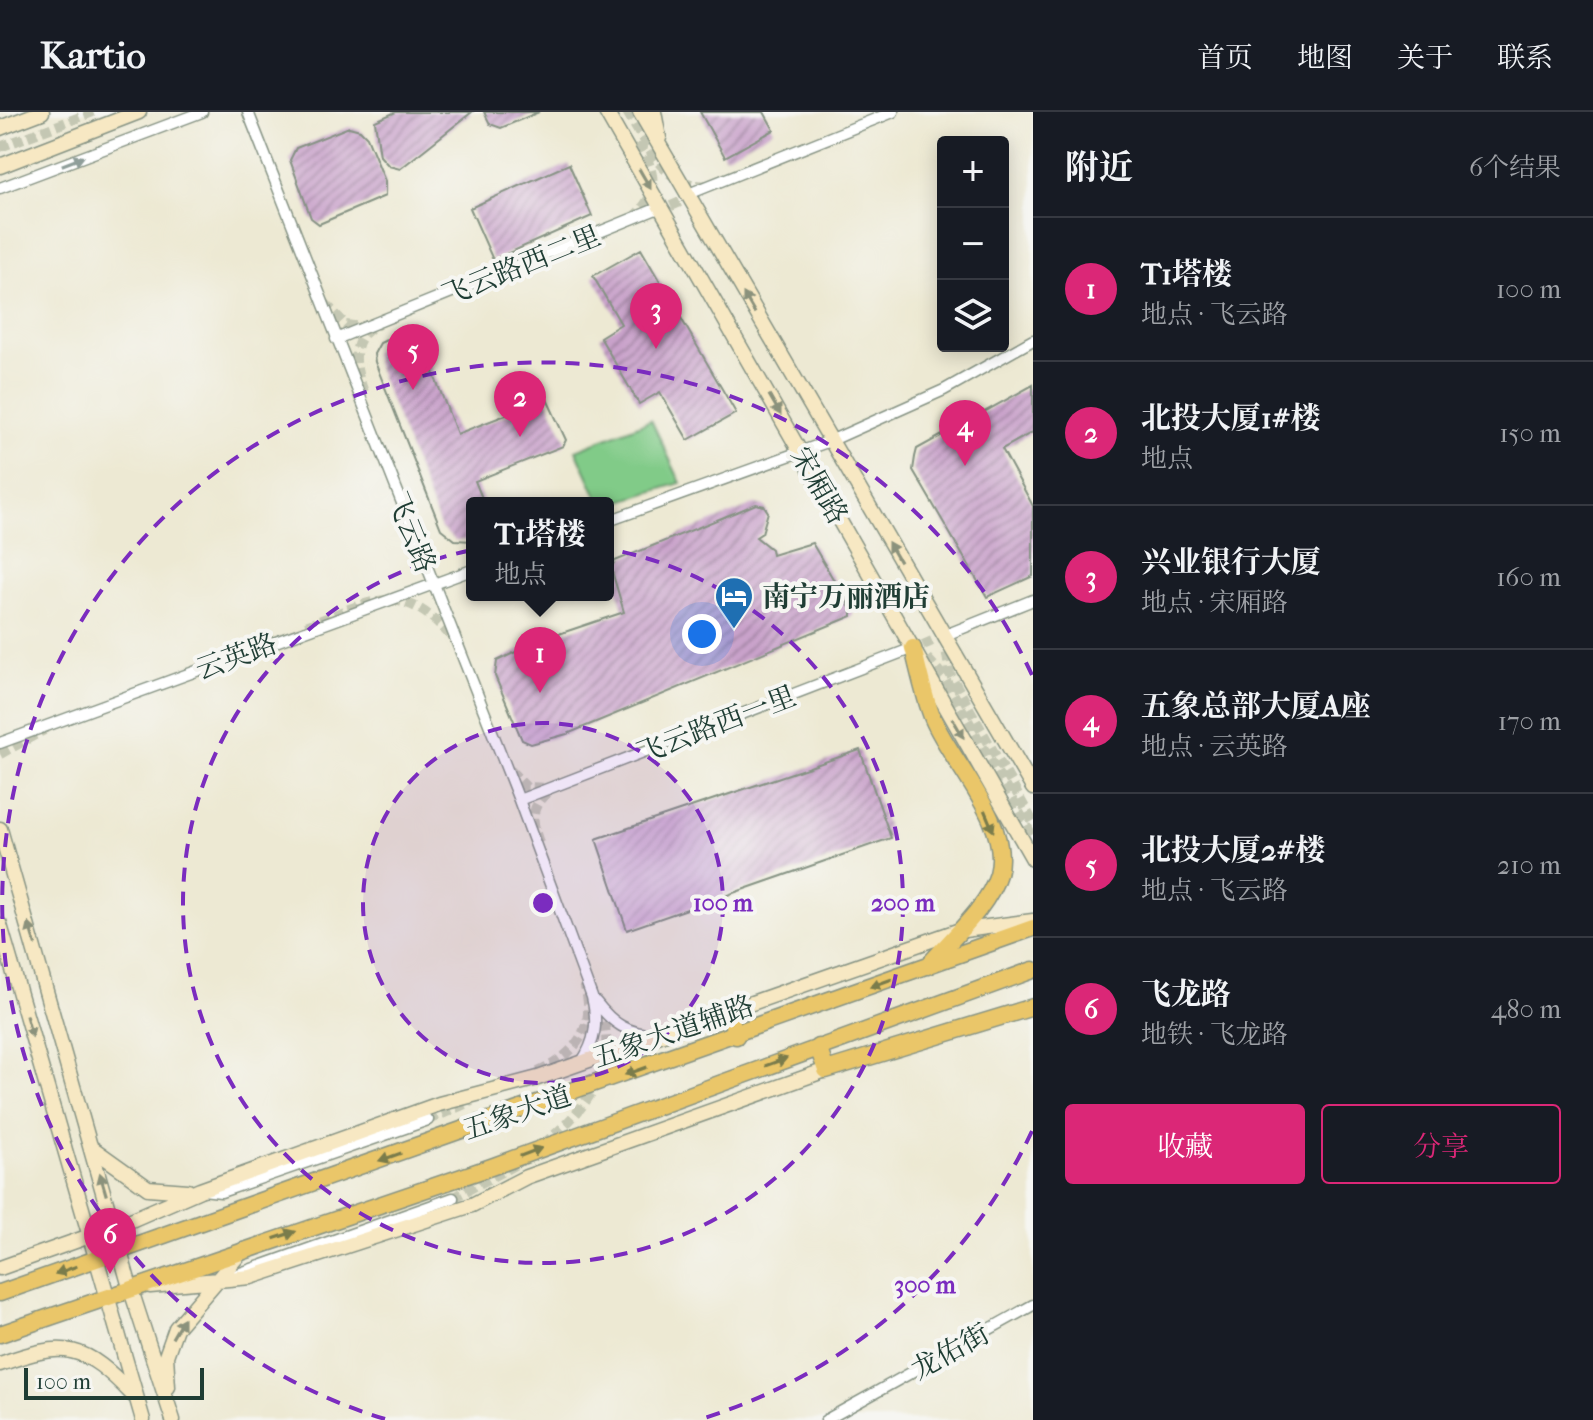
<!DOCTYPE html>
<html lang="zh">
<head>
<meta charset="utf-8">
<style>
  :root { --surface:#171b24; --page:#20242c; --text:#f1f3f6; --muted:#9ea1a6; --line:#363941; --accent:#db2777 }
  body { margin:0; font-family:"IM FELL French Canon","Noto Serif SC",serif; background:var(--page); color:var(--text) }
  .controls { position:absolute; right:24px; top:24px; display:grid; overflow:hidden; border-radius:8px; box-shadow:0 4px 20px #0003 }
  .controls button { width:72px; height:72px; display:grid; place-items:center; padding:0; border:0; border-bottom:2px solid var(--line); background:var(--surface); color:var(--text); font:40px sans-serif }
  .scale { position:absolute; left:24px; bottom:20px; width:180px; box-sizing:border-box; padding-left:8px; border:4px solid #1f3d34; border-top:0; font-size:22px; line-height:28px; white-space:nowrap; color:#1f3d34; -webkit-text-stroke:6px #f6f6f2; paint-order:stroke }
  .you { position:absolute; left:702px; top:522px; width:28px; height:28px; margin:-20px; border:6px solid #fff; border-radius:50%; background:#1a73e8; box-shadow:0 0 0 12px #1a73e833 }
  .badge { display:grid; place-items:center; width:52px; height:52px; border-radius:50%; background:var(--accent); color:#fff; font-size:26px; font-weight:700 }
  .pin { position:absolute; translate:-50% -66px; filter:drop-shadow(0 2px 4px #0008) }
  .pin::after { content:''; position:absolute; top:42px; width:28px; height:24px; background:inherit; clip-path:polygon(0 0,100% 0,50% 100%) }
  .popup { position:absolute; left:466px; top:385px; width:148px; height:104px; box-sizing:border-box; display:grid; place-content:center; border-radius:8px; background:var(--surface); filter:drop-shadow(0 2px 6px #0005); font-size:26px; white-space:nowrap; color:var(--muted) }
  .popup b { font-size:30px; color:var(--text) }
  .popup::after { content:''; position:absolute; left:50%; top:100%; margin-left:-16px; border:16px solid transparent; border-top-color:var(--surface) }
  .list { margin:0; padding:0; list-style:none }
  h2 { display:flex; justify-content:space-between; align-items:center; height:104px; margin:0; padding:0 32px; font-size:34px }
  h2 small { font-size:26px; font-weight:400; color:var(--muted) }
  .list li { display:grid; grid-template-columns:52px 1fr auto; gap:24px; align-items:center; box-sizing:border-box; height:144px; padding:0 32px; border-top:2px solid var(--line) }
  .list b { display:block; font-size:30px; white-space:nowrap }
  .list p { margin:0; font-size:26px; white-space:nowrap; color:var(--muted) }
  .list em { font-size:26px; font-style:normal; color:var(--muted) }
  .actions { display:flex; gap:16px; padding:24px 32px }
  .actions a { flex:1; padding:18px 0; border:2px solid var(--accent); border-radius:8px; text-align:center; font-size:28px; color:var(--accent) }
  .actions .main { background:var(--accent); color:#fff }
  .icon { flex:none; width:44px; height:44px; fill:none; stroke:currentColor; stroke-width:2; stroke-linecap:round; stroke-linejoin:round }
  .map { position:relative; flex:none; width:1033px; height:1308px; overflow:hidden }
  header { display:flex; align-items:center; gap:48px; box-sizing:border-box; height:112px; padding:0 40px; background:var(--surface); border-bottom:2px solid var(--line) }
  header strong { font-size:38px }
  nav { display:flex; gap:44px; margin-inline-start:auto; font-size:28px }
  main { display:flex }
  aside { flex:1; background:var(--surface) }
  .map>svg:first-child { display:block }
  .green { fill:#81cb88; stroke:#50845e; stroke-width:2 }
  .building { fill:url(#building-hatch) }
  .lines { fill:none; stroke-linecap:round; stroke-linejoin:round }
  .street-tunnel { stroke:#c4c7b3; stroke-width:10; stroke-dasharray:10 5; stroke-linecap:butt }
  .street-casing { stroke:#869384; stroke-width:13 }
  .secondary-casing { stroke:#869384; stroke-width:17 }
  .primary-casing { stroke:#869384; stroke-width:19 }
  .street { stroke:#fff; stroke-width:10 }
  .secondary { stroke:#f7e8c3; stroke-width:14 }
  .primary { stroke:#eac669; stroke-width:16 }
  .oneway { fill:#8f9e9a }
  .oneway2 { fill:#8b927c }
  .oneway3 { fill:#7a7b4c }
  .ring { fill:none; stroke:#7b2cbf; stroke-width:4; stroke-dasharray:14 10 }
  .labels { text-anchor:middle; stroke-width:8; stroke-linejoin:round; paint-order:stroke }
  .street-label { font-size:28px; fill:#1f3d34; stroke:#f6f6f2 }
  .poi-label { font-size:28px; font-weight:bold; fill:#1f3d34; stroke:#f6f6f2; text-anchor:start }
  .centre { fill:#7b2cbf; stroke:#f6f6f2; stroke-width:4 }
  .ring-label { font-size:24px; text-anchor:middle; font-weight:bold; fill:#7b2cbf; stroke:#f6f6f2; stroke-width:8; stroke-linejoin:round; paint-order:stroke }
</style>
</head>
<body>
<header>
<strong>Kartio</strong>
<nav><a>首页</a><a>地图</a><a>关于</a><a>联系</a></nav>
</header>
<main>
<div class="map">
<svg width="1033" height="1308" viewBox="0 0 1033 1308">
  <defs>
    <pattern id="building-hatch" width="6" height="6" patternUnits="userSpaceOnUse" patternTransform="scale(2)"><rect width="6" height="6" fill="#c9a2ca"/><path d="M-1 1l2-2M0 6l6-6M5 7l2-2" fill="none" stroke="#a385a5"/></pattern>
  </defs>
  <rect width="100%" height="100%" fill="#f6f6f2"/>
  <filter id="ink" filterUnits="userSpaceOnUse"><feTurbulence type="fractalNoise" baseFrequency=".0125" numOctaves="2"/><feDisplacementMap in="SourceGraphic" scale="16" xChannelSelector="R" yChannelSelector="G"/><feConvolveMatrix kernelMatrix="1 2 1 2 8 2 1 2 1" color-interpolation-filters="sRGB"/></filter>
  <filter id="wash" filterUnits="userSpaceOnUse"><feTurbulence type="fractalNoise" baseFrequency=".006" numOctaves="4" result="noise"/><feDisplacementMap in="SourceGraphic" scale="32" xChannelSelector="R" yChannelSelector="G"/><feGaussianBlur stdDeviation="1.8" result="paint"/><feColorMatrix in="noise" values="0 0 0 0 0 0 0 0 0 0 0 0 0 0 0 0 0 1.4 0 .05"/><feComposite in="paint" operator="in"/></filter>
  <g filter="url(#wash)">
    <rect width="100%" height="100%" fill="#ede9d3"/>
    <!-- green -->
    <path class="green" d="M651 308 681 371 608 393 600 391 576 338Z"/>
    <g id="blocks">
      <!-- building -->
      <path class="building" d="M396 0H472L400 57 389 54 380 44 375 9Z
        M484 0H539L501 16 490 12Z
        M700 0H764L774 18 725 45Z
        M349 15 360 18 367 25 385 69V84L319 112 311 106 290 48 296 36Z
        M569 52 592 104 493 148 470 96Z
        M641 137 736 301 688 328 660 280 639 292 600 225 621 212 593 164Z
        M415 214 457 322 547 287 566 328 563 334 475 369 484 391H472V429L455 428 441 417 375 250 374 242 380 231Z
        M1033 273V320L1002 337 1033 394V464L987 485 913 358 915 345 917 337Z
        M756 392 764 394 768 400 762 421 756 425 771 437 772 443 812 431 852 499V504L567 622 531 632 522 628 495 564 497 549 538 529 624 500 611 456 615 449Z
        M860 638 891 726 627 818 596 727Z"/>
    </g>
  </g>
  <g filter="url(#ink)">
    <use href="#blocks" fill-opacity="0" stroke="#869384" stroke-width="2"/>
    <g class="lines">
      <!-- street-tunnel -->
      <path class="street-tunnel" d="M627 0C646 32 665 78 709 73
        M0 35 93 0
        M657 100 694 84
        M632 106C661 82 656 61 638 29
        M325 191 346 213 363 215
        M364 280C354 255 348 225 379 212
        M306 514C372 489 402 466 454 528
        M952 528 946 537 950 562 1033 710
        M909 539 949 522
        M913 542 926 545 944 565 1033 725
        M0 642 44 618
        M510 658 526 675 546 676
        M539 731C530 705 531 693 552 676
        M538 960C576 943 598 914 584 872
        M428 1008 472 989
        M543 1032C586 999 621 953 600 896
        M453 1086 518 1051"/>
      <!-- street casing -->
      <g class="street-casing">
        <path id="street" d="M248 0 519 688 592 885C598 910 596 929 581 951
          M0 76 202 0
          M686 83 893 0
          M336 227 661 95
          M608 409 830 329 944 278 1033 228
          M943 524 1033 488
          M0 631 472 458
          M519 688 913 536
          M596 890C613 912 627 921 655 923
          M202 1078 221 1080 428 1008
          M235 1163 453 1086
          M826 1308 1033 1193"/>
      </g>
      <!-- secondary casing -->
      <g class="secondary-casing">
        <path id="secondary" d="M606 0 1033 747
          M640 0 1033 676
          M654 0 659 26
          M0 16 42 0
          M0 54 139 0
          M0 717 130 1175 173 1308
          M0 813 143 1308
          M92 1036 148 1076 188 1079
          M0 1156 115 1115 200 1078 439 992 538 966 957 819 1033 809
          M150 1174 251 1165 472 1093 526 1065 826 958
          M0 1252C66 1228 84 1232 133 1283
          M168 1275 166 1244 176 1216 243 1138"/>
      </g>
      <!-- primary casing -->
      <g class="primary-casing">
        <path id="primary" d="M913 536C919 559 924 585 933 607 952 652 1012 711 998 762 988 796 951 826 928 854
          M729 899 736 924
          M818 935 826 958 1033 895
          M0 1181 1033 816
          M0 1222 491 1055 1033 858"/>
      </g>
      <!-- street -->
      <use href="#street" class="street"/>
      <!-- secondary -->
      <use href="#secondary" class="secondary"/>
      <!-- primary -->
      <use href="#primary" class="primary"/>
    </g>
    <!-- one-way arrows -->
    <defs><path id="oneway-solid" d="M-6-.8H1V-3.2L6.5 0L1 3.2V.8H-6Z" transform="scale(2)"/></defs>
    <use class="oneway" href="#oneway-solid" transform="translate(73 49) rotate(-21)"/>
    <g class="oneway2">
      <use href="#oneway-solid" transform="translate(645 67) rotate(60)"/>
      <use href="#oneway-solid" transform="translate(749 191) rotate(-120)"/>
      <use href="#oneway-solid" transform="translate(775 293) rotate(60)"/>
      <use href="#oneway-solid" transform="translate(894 440) rotate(-120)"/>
      <use href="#oneway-solid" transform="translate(958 616) rotate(60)"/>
      <use href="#oneway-solid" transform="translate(32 822) rotate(-107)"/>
      <use href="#oneway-solid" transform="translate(29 914) rotate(74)"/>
      <use href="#oneway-solid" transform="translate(103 1072) rotate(-106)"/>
      <use href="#oneway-solid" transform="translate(178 1216) rotate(-60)"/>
    </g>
    <g class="oneway3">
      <use href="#oneway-solid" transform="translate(989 709) rotate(67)"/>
      <use href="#oneway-solid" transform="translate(881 871) rotate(160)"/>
      <use href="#oneway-solid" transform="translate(776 950) rotate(-20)"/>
      <use href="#oneway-solid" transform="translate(636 959) rotate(161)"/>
      <use href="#oneway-solid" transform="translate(531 1040) rotate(-21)"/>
      <use href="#oneway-solid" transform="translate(390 1045) rotate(161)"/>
      <use href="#oneway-solid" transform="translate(285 1123) rotate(-18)"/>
      <use href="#oneway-solid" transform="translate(66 1158) rotate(160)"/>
    </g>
  </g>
  <!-- distance rings -->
  <circle cx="543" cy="791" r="180" fill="#7b2cbf" fill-opacity=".12"/>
  <g class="ring">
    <circle cx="543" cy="791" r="180"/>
    <circle cx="543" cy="791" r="360"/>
    <path d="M1032 1019A540 540 0 0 1 701 1307M385 1307A540 540 0 1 1 1032 563"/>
  </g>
  <!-- icons -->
  <defs>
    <g id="hotel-pin" transform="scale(2)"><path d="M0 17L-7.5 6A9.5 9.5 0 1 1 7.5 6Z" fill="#1f6fb2" stroke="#f6f6f2"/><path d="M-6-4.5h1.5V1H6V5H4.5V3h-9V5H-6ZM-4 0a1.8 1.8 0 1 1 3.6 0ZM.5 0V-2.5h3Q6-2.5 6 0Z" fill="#fff"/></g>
  </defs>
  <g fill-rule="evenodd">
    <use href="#hotel-pin" x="734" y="484"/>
  </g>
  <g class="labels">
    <!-- street labels -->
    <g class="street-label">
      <text transform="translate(521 153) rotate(-22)" y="10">飞云路西二里</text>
      <text transform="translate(820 373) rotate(60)" y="10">宋厢路</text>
      <text transform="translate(412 420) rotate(68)" y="10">飞云路</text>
      <text transform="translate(236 544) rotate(-20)" y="10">云英路</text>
      <text transform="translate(716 612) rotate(-21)" y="10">飞云路西一里</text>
      <text transform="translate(673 919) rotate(-19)" y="10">五象大道辅路</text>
      <text transform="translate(517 1000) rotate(-19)" y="10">五象大道</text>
      <text transform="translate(950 1239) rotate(-29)" y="10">龙佑街</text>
    </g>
    <!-- poi labels -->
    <g class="poi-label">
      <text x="762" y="494">南宁万丽酒店</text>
    </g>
  </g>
  <circle cx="543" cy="791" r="12" class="centre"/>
  <g class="ring-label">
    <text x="723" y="799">100 m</text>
    <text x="903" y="799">200 m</text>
    <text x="925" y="1181">300 m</text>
  </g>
</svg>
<div class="controls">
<button>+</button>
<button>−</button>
<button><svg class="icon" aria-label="layers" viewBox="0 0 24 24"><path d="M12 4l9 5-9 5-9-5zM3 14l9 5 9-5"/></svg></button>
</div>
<div class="scale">100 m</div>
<div class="you"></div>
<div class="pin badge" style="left:540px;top:581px">1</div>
<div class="popup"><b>T1塔楼</b>地点</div>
<div class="pin badge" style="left:520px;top:325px">2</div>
<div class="pin badge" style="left:656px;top:237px">3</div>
<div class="pin badge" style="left:965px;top:354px">4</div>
<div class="pin badge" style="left:413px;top:278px">5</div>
<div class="pin badge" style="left:110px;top:1162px">6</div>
</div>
<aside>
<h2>附近<small>6个结果</small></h2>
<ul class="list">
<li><span class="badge">1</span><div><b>T1塔楼</b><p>地点 · 飞云路</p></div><em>100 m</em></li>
<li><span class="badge">2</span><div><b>北投大厦1#楼</b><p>地点</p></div><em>150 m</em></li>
<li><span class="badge">3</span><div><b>兴业银行大厦</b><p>地点 · 宋厢路</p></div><em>160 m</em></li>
<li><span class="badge">4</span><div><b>五象总部大厦A座</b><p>地点 · 云英路</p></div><em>170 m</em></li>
<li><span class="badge">5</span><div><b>北投大厦2#楼</b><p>地点 · 飞云路</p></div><em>210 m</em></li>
<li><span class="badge">6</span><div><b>飞龙路</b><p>地铁 · 飞龙路</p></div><em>480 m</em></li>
</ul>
<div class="actions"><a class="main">收藏</a><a>分享</a></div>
</aside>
</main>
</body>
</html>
